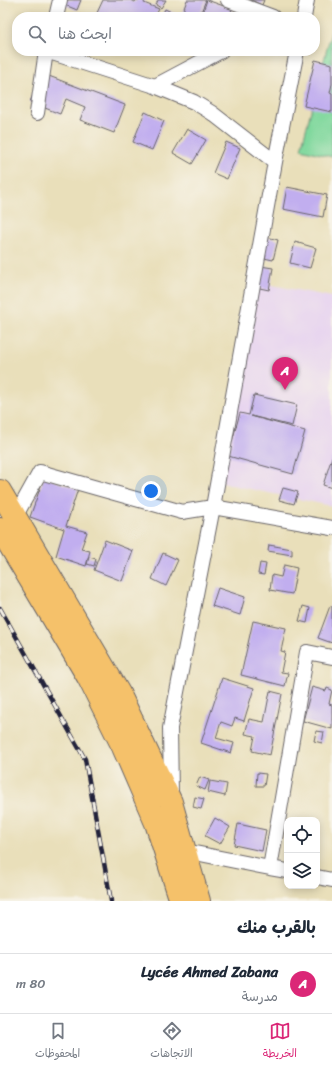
<!DOCTYPE html>
<html lang="ar">
<head>
<meta charset="utf-8">
<style>
  :root { --surface:#fff; --page:#f6f6f7; --text:#1f2937; --muted:#747a83; --line:#e0e1e3; --accent:#db2777 }
  body { margin:0; font-family:Sriracha,"Playpen Sans Arabic",sans-serif; background:var(--page); color:var(--text); direction:rtl }
  .controls { position:absolute; right:12px; bottom:12px; display:grid; overflow:hidden; border-radius:8px; box-shadow:0 2px 10px #0003 }
  .controls button { width:36px; height:36px; display:grid; place-items:center; padding:0; border:0; border-bottom:1px solid var(--line); background:var(--surface); color:var(--text); font:20px sans-serif }
  .you { position:absolute; left:151px; top:491px; width:14px; height:14px; margin:-10px; border:3px solid #fff; border-radius:50%; background:#1a73e8; box-shadow:0 0 0 6px #1a73e833 }
  .badge { display:grid; place-items:center; width:26px; height:26px; border-radius:50%; background:var(--accent); color:#fff; font-size:13px; font-weight:700 }
  .pin { position:absolute; translate:-50% -33px; filter:drop-shadow(0 1px 2px #0008) }
  .pin::after { content:''; position:absolute; top:21px; width:14px; height:12px; background:inherit; clip-path:polygon(0 0,100% 0,50% 100%) }
  .list { margin:0; padding:0; list-style:none }
  h2 { display:flex; justify-content:space-between; align-items:center; height:52px; margin:0; padding:0 16px; font-size:17px }
  h2 small { font-size:13px; font-weight:400; color:var(--muted) }
  .list li { display:grid; grid-template-columns:26px 1fr auto; gap:12px; align-items:center; box-sizing:border-box; height:60px; padding:0 16px; border-top:1px solid var(--line) }
  .list b { display:block; font-size:15px; white-space:nowrap }
  .list p { margin:0; font-size:13px; white-space:nowrap; color:var(--muted) }
  .list em { font-size:13px; font-style:normal; color:var(--muted) }
  .icon { flex:none; width:22px; height:22px; fill:none; stroke:currentColor; stroke-width:2; stroke-linecap:round; stroke-linejoin:round }
  .map { position:relative; flex:none; width:332px; height:901px; overflow:hidden; direction:ltr }
  .search { position:absolute; background:var(--surface); box-shadow:0 2px 10px #0003; left:12px; right:12px; top:12px; height:44px; display:flex; align-items:center; gap:10px; box-sizing:border-box; padding:0 14px; border-radius:16px; color:var(--muted); font-size:15px }
  .sheet { height:112px; background:var(--surface) }
  nav { display:flex; justify-content:space-around; align-items:center; box-sizing:border-box; height:56px; border-top:1px solid var(--line); background:var(--surface); font-size:11px; color:var(--muted) }
  nav a { display:grid; justify-items:center; gap:2px }
  nav .on { color:var(--accent) }
  .map>svg:first-child { display:block }
  .built { fill:#e6d2f0 }
  .green { fill:#80d89d; stroke:#517d6c }
  .building { fill:#c1aeef }
  .lines { fill:none; stroke-linecap:round; stroke-linejoin:round }
  .minor-casing { stroke:#686467; stroke-width:16 }
  .trunk-casing { stroke:#686467; stroke-width:24 }
  .minor { stroke:#fff; stroke-width:14 }
  .trunk { stroke:#f5c16b; stroke-width:22 }
  .rail-casing { stroke:#22223b; stroke-width:4.5 }
  .rail { stroke:#f7f3e8; stroke-width:3; stroke-dasharray:9; stroke-linecap:butt }
</style>
</head>
<body>
<div class="map">
<svg width="332" height="901" viewBox="0 0 332 901">
  <rect width="100%" height="100%" fill="#f7f3e8"/>
  <filter id="ink" filterUnits="userSpaceOnUse"><feTurbulence type="fractalNoise" baseFrequency=".025" numOctaves="2"/><feDisplacementMap in="SourceGraphic" scale="8" xChannelSelector="R" yChannelSelector="G"/><feConvolveMatrix kernelMatrix="1 2 1 2 8 2 1 2 1" color-interpolation-filters="sRGB"/></filter>
  <filter id="wash" filterUnits="userSpaceOnUse"><feTurbulence type="fractalNoise" baseFrequency=".012" numOctaves="4" result="noise"/><feDisplacementMap in="SourceGraphic" scale="16" xChannelSelector="R" yChannelSelector="G"/><feGaussianBlur stdDeviation="0.9" result="paint"/><feColorMatrix in="noise" values="0 0 0 0 0 0 0 0 0 0 0 0 0 0 0 0 0 1.4 0 .05"/><feComposite in="paint" operator="in"/></filter>
  <g filter="url(#wash)">
    <rect width="100%" height="100%" fill="#e9dfba"/>
    <!-- built -->
    <path class="built" d="M257 282 332 297V506L222 483Z"/>
    <!-- green -->
    <path class="green" d="M332 29V157L301 149Z"/>
    <g id="blocks">
      <!-- building -->
      <path class="building" d="M53 0H81L77 10Z
        M103 0H131L135 2 136 0H145L144 3 159 9 155 17H101L96 15Z
        M158 0H166L161 8 156 5Z
        M187 0H206L199 17H190L182 14Z
        M207 0 232 9 229 17H201Z
        M251 0H264L262 5Z
        M165 9 182 17H161Z
        M315 60 332 64V84L330 93 332 94V112L304 106Z
        M41 73 125 105 114 133 80 120 85 107 66 99 60 114 30 102Z
        M145 112 164 121 152 150 133 142Z
        M187 129 206 140 192 164 173 153Z
        M226 142 240 148 227 179 213 173Z
        M287 187 327 195 323 217 283 209Z
        M260 235 278 240 273 260 255 256Z
        M295 242 316 248 310 268 290 263Z
        M254 265 273 268 269 290 250 286Z
        M254 395 297 405 292 426 251 416 305 431 293 474 228 456 240 413 249 415Z
        M332 457V488L323 485Z
        M44 477 78 489 66 526 87 532 81 549 90 551 86 566 56 556 64 529 30 517Z
        M283 488 298 492 294 504 279 500Z
        M105 540 133 551 122 581 94 570Z
        M269 545 292 549V555L268 551Z
        M163 553 178 560 166 586 152 579Z
        M89 557 96 559 94 566 87 564Z
        M260 563 266 564 264 575 258 574Z
        M284 565 297 568 292 594 270 590 272 575 281 577Z
        M218 588 245 597 240 615 212 606Z
        M303 606 310 608 307 623 299 621Z
        M330 606 332 607V643L318 638Z
        M253 621 286 628 281 651 285 652 281 672 288 673 285 686 241 675Z
        M222 678 254 688 244 721 235 718 232 726 221 722 216 738 234 743 231 753 201 743Z
        M312 687 326 691 327 688 332 690 329 704 332 705V729L303 721Z
        M270 691 282 694 270 755 252 751 255 736 245 734 249 719 264 722Z
        M316 731 324 732 322 743 314 741Z
        M257 773 266 774 264 786H256Z
        M200 777 209 780 205 790 196 786Z
        M210 781 227 784 225 796 208 792Z
        M195 797 204 799 201 809 193 807Z
        M215 818 230 827 220 844 205 836Z
        M238 824 266 830 262 851 234 845Z"/>
    </g>
  </g>
  <g filter="url(#ink)">
    <use href="#blocks" fill-opacity="0" stroke="#686467" stroke-width="1"/>
    <g class="lines">
      <!-- minor casing -->
      <g class="minor-casing">
        <path id="minor" d="M228 0 273 17
          M56 17 60 0
          M304 17 307 0
          M46 51 155 86 194 102 212 113 275 162
          M155 86 221 51
          M37 113 46 51
          M15 517 40 472 182 512 213 507 275 162 297 51
          M171 794 170 728 213 507 332 528
          M185 851 270 868
          M287 871 270 868 307 652 332 657
          M317 877 332 880"/>
      </g>
      <!-- trunk casing -->
      <g class="trunk-casing">
        <path id="trunk" d="M0 491 119 693 171 802 199 901
          M0 529 88 677 123 747 156 823 181 901"/>
      </g>
      <!-- minor -->
      <use href="#minor" class="minor"/>
      <!-- trunk -->
      <use href="#trunk" class="trunk"/>
      <!-- rail casing -->
      <g class="rail-casing">
        <path id="rail" d="M0 608 85 759 111 901"/>
      </g>
      <!-- rail -->
      <use href="#rail" class="rail"/>
    </g>
  </g>
</svg>
<div class="controls">
<button><svg class="icon" aria-label="locate" viewBox="0 0 24 24"><circle cx="12" cy="12" r="6"/><path d="M12 2v4M12 18v4M2 12h4M18 12h4"/></svg></button>
<button><svg class="icon" aria-label="layers" viewBox="0 0 24 24"><path d="M12 4l9 5-9 5-9-5zM3 14l9 5 9-5"/></svg></button>
</div>
<div class="you"></div>
<div class="pin badge" style="left:285px;top:390px">A</div>
<div class="search"><svg class="icon" aria-label="search" viewBox="0 0 24 24"><circle cx="10" cy="10" r="6"/><path d="M15 15l6 6"/></svg>ابحث هنا</div>
</div>
<section class="sheet">
<h2>بالقرب منك<small></small></h2>
<ul class="list">
<li><span class="badge">A</span><div><b>Lycée Ahmed Zabana</b><p>مدرسة</p></div><em>80 m</em></li>
</ul>
</section>
<nav>
<a class="on"><svg class="icon" aria-label="map" viewBox="0 0 24 24"><path d="M3 6l6-2 6 2 6-2v14l-6 2-6-2-6 2zM9 4v14M15 6v14"/></svg>الخريطة</a>
<a><svg class="icon" aria-label="directions" viewBox="0 0 24 24"><path d="M12 3l9 9-9 9-9-9zM9 14v-3h6M13 9l2 2-2 2"/></svg>الاتجاهات</a>
<a><svg class="icon" aria-label="saved" viewBox="0 0 24 24"><path d="M7 4h10v16l-5-4-5 4z"/></svg>المحفوظات</a>
</nav>
</body>
</html>
